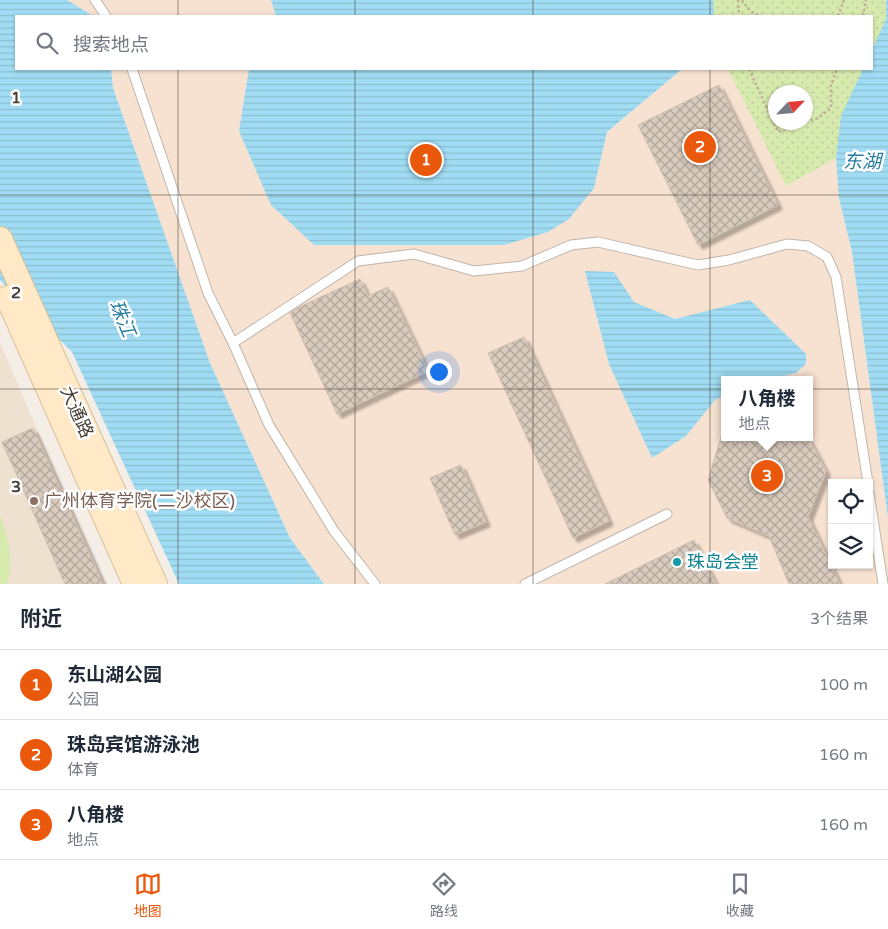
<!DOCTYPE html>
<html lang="zh">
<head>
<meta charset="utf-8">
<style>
  :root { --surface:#fff; --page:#f6f6f7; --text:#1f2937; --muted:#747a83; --line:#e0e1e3; --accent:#ea580c }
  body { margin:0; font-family:"Varela Round","Noto Sans SC",sans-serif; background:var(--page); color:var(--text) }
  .controls { position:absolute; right:15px; bottom:15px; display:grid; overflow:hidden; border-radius:0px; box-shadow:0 1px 4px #0004 }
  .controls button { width:45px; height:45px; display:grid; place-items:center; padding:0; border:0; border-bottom:1px solid var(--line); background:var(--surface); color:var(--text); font:25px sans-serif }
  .compass { position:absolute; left:768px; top:85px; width:45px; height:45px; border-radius:50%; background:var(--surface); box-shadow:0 1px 4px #0004; rotate:64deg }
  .you { position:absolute; left:438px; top:371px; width:18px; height:18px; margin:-12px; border:4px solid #fff; border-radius:50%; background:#1a73e8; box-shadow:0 0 0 8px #1a73e833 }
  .badge { display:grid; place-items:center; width:32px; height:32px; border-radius:50%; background:var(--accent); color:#fff; font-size:16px; font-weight:700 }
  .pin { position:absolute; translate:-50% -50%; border:2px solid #fff; box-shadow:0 1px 5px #0006 }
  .popup { position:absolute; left:721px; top:376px; width:92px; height:65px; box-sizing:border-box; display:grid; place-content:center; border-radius:0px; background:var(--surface); filter:drop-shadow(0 1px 4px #0005); font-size:16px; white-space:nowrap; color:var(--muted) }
  .popup b { font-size:19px; color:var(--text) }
  .popup::after { content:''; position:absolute; left:50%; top:100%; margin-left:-10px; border:10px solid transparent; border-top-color:var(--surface) }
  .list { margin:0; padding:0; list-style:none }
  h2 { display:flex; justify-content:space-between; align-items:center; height:65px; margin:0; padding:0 20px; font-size:21px }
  h2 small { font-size:16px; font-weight:400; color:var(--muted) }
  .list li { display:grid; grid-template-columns:32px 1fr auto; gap:15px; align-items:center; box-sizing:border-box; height:70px; padding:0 20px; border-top:1px solid var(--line) }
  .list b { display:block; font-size:19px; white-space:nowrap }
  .list p { margin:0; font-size:16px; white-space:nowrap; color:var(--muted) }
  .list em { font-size:16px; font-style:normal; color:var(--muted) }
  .icon { flex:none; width:28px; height:28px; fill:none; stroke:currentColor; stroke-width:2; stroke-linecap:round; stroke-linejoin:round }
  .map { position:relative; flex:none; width:888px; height:584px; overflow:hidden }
  .search { position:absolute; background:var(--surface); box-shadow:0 1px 4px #0004; left:15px; right:15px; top:15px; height:55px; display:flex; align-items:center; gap:12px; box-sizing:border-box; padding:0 18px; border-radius:0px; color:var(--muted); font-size:19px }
  .sheet { height:275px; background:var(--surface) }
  nav { display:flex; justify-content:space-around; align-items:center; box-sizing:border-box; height:70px; border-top:1px solid var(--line); background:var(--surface); font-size:14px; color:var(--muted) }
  nav a { display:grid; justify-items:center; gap:2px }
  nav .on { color:var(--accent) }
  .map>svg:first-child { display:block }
  .commercial { fill:#f7e2d1; fill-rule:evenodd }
  .education { fill:#eee1d0 }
  .grass { fill:url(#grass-dots); fill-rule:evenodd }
  .pitch { fill:#d7eaae }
  .water { fill:url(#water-rules) }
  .building { fill:url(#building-cross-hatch); stroke:#d1bfae; filter:url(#shadow) }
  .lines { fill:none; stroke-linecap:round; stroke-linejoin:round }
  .lane-casing { stroke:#c0b5a9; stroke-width:11 }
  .secondary-casing { stroke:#d9bf96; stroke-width:26 }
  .path { stroke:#c2ae99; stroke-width:2.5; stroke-dasharray:2.5 2.5; stroke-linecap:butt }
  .lane { stroke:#fff; stroke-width:9 }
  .secondary { stroke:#ffe9c6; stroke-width:24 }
  .grid { fill:none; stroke:#473e35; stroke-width:1; stroke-opacity:0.55 }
  .education-dot { fill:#8d6e63; stroke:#fff; stroke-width:2 }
  .culture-dot { fill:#0f9aa8; stroke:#fff; stroke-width:2 }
  .labels { text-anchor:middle; stroke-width:5; stroke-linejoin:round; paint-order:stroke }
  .street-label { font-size:18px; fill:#473e35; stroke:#fff }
  .education-label { font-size:18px; fill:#785e54; stroke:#fff; text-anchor:start }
  .culture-label { font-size:18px; fill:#0d838f; stroke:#fff; text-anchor:start }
  .water-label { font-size:19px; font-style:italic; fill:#267c9f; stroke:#fff }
  .grid-label { font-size:16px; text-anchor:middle; font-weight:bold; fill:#473e35; stroke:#fff; stroke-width:5; stroke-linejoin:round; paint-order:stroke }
</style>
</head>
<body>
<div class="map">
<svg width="888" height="584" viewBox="0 0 888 584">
  <defs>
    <pattern id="grass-dots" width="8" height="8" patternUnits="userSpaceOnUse" patternTransform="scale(1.25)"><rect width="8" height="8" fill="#d7eaae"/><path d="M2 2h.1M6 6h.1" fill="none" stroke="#baca96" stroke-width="1.8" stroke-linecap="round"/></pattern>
    <pattern id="water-rules" width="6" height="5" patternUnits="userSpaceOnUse" patternTransform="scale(1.25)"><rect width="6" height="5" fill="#a0dcf3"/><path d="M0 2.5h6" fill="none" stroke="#8bbed1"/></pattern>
    <pattern id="building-cross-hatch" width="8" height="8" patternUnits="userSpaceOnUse" patternTransform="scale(1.25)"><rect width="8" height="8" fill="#d9cbbe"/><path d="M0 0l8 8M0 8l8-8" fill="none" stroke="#b2a69b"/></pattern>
    <filter id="shadow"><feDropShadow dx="4.5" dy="4.5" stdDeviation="1" flood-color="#0004"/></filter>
  </defs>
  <rect width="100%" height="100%" fill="#f4eee7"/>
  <!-- commercial -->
  <path class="commercial" d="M67 0H271L276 16H93Z
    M111 69H249L239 131 504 245 548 232 594 188 607 133 682 69H728L786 186 836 158 839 198 852 252 888 517V584H324L290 538 210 363 113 88ZM724 380H810V437H724ZM832 483H869V565H832Z"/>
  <!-- education -->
  <path class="education" d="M0 342 32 418 106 584H0Z"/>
  <!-- grass -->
  <path class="grass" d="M271 0H888V133L836 158 786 186 728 69H872V16H276ZM776 92H806V122H776Z"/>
  <!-- pitch -->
  <path class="pitch" d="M0 514C7 536 15 561 7 584H0Z"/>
  <!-- water -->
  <path class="water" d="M0 0H67L93 16H16V69H111L113 88 210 363 290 538 324 584H179L72 352 0 280Z
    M271 0H713L714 16H276Z
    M886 0H888V518L852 252 839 198 836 158 841 116 863 69H872V50L886 19Z
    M249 69H682L607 132 594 188 569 219 548 232 504 245H314L271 205 239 131Z
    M585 271 614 272 634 302 675 319 750 300 806 354V364L796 373 766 380H724V396L715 400 686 436 652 458 609 364Z"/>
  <!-- building -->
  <path class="building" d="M719 85 778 205 698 245 638 125Z
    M360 279 368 296 388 287 428 371 337 414 290 313 299 307Z
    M524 337 609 521 573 538 488 353Z
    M33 428 103 584H65L2 442Z
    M721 437H808L826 471 808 517 840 584H789L769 536 727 518 708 480Z
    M461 465 486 522 455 535 430 478Z
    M694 540 716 584H605Z"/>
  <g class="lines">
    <!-- lane casing -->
    <g class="lane-casing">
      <path id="lane" d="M95 0 106 16
        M132 69 208 293 233 343 269 425 334 531 375 584
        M233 343 358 261 414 254 474 271 522 266 571 245 598 242 698 265 729 260 787 244 808 246 827 257 836 277 868 483
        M869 493 883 584
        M525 584 667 514"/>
    </g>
    <!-- secondary casing -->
    <g class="secondary-casing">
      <path id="secondary" d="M0 239 155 584
        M8 298 135 584"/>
    </g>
    <!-- path -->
    <path class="path" d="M738 0 739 16
      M742 0 750 11 760 16
      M838 16 844 0
      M863 16 866 0
      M749 69 778 132 805 122
      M806 122 818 118 831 108V85L837 69"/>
    <!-- lane -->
    <use href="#lane" class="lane"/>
    <!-- secondary -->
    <use href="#secondary" class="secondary"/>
  </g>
  <!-- grid -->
  <path class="grid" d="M178 0V16M355 0V16M533 0V16M710 0V16M178 69V584M355 69V584M533 69V584M710 69V584M0 195H888M0 389H888"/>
  <!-- markers -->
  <circle class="education-dot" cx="34" cy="501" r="5"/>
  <circle class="culture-dot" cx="677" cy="562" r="5"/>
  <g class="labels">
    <!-- street labels -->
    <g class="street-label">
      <text transform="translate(77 412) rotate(66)" y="6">大通路</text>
    </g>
    <!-- education labels -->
    <g class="education-label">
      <text x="44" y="507">广州体育学院(二沙校区)</text>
    </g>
    <!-- culture labels -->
    <g class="culture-label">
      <text x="687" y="568">珠岛会堂</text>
    </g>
    <!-- water labels -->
    <g class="water-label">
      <text x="862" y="168">东湖</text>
      <text transform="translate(123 318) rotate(67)" y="7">珠江</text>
    </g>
  </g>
  <g class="grid-label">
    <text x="16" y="103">1</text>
    <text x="16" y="298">2</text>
    <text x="16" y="492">3</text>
  </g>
</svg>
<div class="controls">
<button><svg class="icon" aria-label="locate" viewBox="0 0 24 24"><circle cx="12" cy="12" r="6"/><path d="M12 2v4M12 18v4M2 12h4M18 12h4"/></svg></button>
<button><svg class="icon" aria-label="layers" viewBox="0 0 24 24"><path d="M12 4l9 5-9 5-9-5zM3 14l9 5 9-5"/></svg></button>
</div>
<svg class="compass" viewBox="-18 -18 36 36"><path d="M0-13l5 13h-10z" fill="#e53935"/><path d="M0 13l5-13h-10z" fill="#747a83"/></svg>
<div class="you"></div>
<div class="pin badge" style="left:426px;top:160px">1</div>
<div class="pin badge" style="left:700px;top:147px">2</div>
<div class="pin badge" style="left:767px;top:476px">3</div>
<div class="popup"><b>八角楼</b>地点</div>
<div class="search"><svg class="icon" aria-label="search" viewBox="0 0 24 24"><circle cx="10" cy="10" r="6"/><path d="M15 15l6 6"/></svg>搜索地点</div>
</div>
<section class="sheet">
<h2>附近<small>3个结果</small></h2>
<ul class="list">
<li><span class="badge">1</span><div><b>东山湖公园</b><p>公园</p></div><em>100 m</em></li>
<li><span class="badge">2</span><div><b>珠岛宾馆游泳池</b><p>体育</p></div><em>160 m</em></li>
<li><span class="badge">3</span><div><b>八角楼</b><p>地点</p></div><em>160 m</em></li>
</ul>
</section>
<nav>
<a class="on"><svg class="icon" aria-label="map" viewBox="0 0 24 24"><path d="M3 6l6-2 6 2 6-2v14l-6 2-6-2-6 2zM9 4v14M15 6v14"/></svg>地图</a>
<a><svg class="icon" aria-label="directions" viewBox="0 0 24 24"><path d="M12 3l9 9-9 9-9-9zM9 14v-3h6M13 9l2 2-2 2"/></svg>路线</a>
<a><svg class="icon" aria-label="saved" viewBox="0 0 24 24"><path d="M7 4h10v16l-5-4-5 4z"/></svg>收藏</a>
</nav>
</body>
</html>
